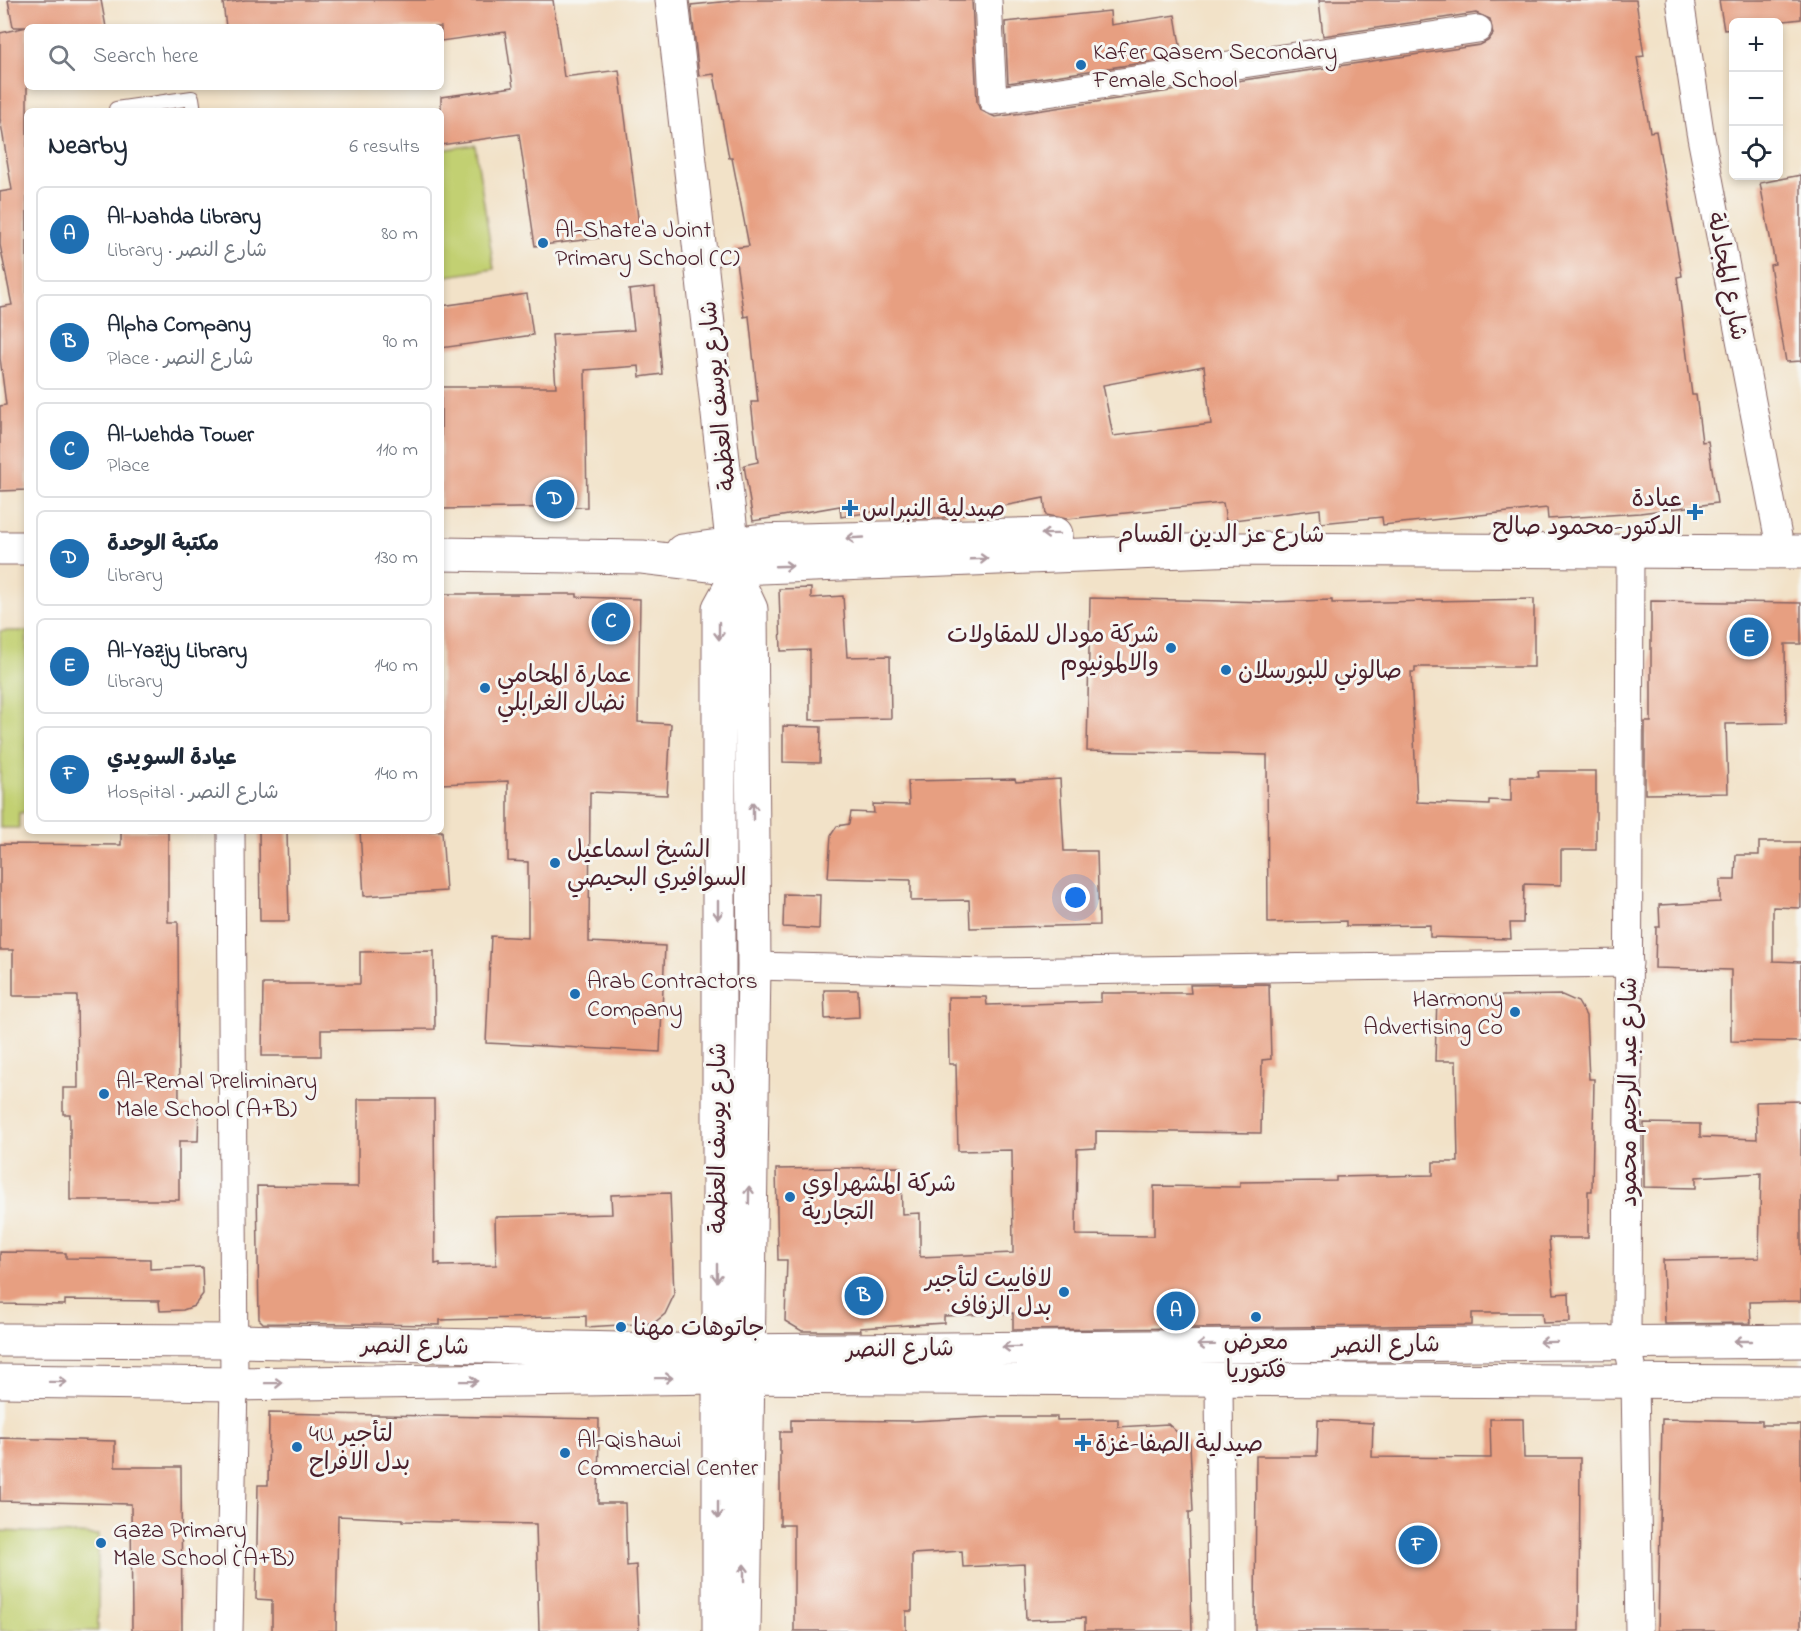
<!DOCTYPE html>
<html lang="en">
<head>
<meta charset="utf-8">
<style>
  :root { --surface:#fff; --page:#f6f6f7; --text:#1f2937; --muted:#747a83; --line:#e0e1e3; --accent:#1f6fb2 }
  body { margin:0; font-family:"Indie Flower","Playpen Sans Arabic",sans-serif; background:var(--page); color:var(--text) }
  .controls { position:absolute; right:18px; top:18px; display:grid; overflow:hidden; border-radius:9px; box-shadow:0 3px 9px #0003 }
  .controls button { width:54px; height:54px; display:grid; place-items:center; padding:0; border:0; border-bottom:2px solid var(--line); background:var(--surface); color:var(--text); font:30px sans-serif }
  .you { position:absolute; left:1076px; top:898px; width:21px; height:21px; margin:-15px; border:4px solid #fff; border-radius:50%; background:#1a73e8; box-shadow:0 0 0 9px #1a73e833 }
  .badge { display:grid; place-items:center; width:39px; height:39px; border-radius:50%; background:var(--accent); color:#fff; font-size:20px; font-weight:700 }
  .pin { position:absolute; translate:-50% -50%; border:3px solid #fff; box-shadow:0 2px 6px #0006 }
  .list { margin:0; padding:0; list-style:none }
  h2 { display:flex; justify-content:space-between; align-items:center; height:78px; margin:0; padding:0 24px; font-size:26px }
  h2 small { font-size:20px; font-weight:400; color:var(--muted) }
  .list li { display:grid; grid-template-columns:39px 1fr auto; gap:18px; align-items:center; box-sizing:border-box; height:96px; margin:0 12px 12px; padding:0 12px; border:2px solid var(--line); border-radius:9px }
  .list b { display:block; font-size:22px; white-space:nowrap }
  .list p { margin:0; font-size:20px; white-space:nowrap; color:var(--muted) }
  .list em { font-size:20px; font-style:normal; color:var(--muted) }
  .icon { flex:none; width:33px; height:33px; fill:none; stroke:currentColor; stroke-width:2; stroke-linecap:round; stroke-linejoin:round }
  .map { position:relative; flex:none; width:1801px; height:1631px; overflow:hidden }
  .search { position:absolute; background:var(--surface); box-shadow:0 3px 9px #0003; left:24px; top:24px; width:420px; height:66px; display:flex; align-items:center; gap:15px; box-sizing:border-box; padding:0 21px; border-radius:9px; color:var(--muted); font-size:22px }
  .panel { position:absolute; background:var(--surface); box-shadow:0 3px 9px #0003; left:24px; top:108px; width:420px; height:726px; border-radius:9px }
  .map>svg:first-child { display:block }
  .green { fill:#c2d072; stroke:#86784e; stroke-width:1.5 }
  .building { fill:#e79f81; fill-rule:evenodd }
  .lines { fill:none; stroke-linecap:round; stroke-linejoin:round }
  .service-casing { stroke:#856362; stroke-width:16 }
  .minor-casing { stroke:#856362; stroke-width:29 }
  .tertiary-casing { stroke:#856362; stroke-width:35 }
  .secondary-casing { stroke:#856362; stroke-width:35 }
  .service { stroke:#fff; stroke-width:14 }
  .minor { stroke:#fff; stroke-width:27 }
  .tertiary { stroke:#fff; stroke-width:33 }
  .secondary { stroke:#fff; stroke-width:33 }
  .oneway { stroke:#ae9aa0 }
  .poi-dot { fill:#1f6fb2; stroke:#f6f6f2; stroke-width:2 }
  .labels { text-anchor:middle; stroke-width:6; stroke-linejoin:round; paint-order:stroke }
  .poi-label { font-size:24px; fill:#4a1f2b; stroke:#f6f6f2; text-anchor:start }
  .street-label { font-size:24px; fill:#4a1f2b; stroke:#f6f6f2 }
</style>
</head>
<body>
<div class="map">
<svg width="1801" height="1631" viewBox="0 0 1801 1631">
  <rect width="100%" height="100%" fill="#f6f6f2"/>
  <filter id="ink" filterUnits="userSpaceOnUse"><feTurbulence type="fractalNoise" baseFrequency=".0167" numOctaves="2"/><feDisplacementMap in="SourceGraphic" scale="12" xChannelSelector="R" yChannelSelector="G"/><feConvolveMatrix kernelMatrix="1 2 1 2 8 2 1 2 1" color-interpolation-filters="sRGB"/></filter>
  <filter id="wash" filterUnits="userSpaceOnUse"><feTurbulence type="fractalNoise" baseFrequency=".008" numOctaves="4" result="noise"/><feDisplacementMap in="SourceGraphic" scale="24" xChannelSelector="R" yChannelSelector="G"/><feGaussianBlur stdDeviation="1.35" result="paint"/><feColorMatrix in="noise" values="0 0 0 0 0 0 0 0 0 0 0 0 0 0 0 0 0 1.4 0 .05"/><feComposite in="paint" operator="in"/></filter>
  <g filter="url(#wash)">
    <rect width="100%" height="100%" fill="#f2e2c8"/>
    <!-- green -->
    <path class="green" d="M475 145 494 269 441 277V150Z
      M0 631H27V812L19 813V828H0Z
      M0 1531 98 1535V1631H0Z"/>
    <g id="blocks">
      <!-- building -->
      <path class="building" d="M8 0H101L106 27H13Z
        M245 0H553L564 77 619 70 640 233 535 246 519 134 441 145V97L513 87 505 32 441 41V27H226L223 3Z
        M741 0H972L977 102 980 110 995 117 1480 45 1488 41 1493 34 1490 19 1476 13 1323 36 1319 0H1636L1644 56 1637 57 1650 132 1656 131 1682 276 1677 277 1692 395H1696L1702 442 1708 441 1717 503 1640 513 1548 519 1547 508 1383 525 1382 517 1321 523 1320 509 1226 521 1223 503 1067 519 1046 515 1044 498 942 518 891 519 889 509 841 517 840 506 753 521 744 465 758 462 751 402H758L749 316 744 317 734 248 749 246 732 158H729L714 74 699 76 691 5ZM1204 366 1211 424 1113 436 1103 385Z
        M1719 0H1801V19L1776 22H1734V29L1724 30Z
        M1110 11 1111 25 1175 15 1182 57 1008 83 1005 22Z
        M27 27V490L0 491V406L6 405 0 358V307L12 305 0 245V192L12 190 0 118V33Z
        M1801 175V361L1786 362 1770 265 1775 264 1760 183Z
        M655 287 662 374 640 377 639 366 585 370 587 507 441 509V387H556L552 335 634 330 629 290Z
        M527 294 533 335 441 348V306Z
        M811 588V598L843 596 847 657 890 656 891 718 810 720V650L781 651 779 589Z
        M441 594H577V597L640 599 638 722 671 724 667 795 590 792 589 942 665 946 660 1052 486 1043 491 936 528 938V862L508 861V781L441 784Z
        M1090 598 1268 602 1332 600V603L1534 599V667H1415V672H1411L1417 802 1489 805V800L1511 801V777H1539L1538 771H1596V850H1561V885L1524 884 1523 923H1510L1511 939 1430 937V925L1346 926V921L1268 923 1267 755 1087 751Z
        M1651 601 1801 603V644H1785L1786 723 1726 724 1728 793 1645 794V722H1651Z
        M783 726 821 727 820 763 783 762Z
        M1015 779 1016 782 1060 779 1064 851H1097L1099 925 970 928 969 900 911 901V880L828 878 831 835 837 826 849 824 851 812 874 813 873 804 909 805 908 781Z
        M121 831H168V922H178L179 1106H199L198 1141H179V1200H70V1114H63V1088H78L77 996H13V950H0V844L121 845Z
        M259 831H287L289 921H260Z
        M360 831H442L446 891 364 896Z
        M1759 842H1801V908L1773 907V961L1801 962V1042L1731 1041V970L1655 968 1656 927H1660L1659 905 1720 902V880H1735L1736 855H1759Z
        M784 894 820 895 819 929 783 927Z
        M434 951 435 1029 321 1030V1056H262L263 984H360V952Z
        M1269 984 1271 1059 1262 1060 1261 1133 1096 1131V1148L1077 1149 1076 1235 1154 1236V1186L1240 1187V1182L1336 1181V1177L1433 1175V1162H1458L1456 1061H1435L1437 997 1562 995 1578 1002 1586 1016 1589 1079H1594L1592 1191H1588V1238H1549L1554 1294 1569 1293 1570 1322 1543 1323 1542 1313H1472V1325L1013 1330V1313L944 1316V1323L860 1328 861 1331H802L785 1321 787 1260H778L776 1169 901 1167 902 1214 920 1213V1257L1013 1253 1012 1150 958 1151 956 1064H949L948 997H986L987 1005 1101 1002V993H1191L1190 985Z
        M824 990H858L859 1017 825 1019Z
        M358 1099H434L435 1264 440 1263V1266L496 1265 495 1217 612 1214 611 1195 670 1193 674 1295 665 1314 654 1323 586 1327V1316L440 1320V1325L263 1323 259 1319 257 1186 358 1187Z
        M1801 1101V1301L1750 1302 1751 1323 1665 1324 1663 1260 1759 1258 1761 1173 1696 1177V1188L1644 1187V1123L1700 1124V1137L1757 1139 1756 1102Z
        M0 1252 66 1253V1258L150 1259V1269L202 1267 203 1294 194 1306 183 1310 160 1311 159 1301 65 1300V1305L0 1304Z
        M269 1413 599 1419 598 1503H625L627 1566 636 1565 639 1631H539L536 1524 403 1521V1519L338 1516 336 1631H272V1600L256 1599 258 1485H268Z
        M993 1417H1057V1420L1118 1419V1427L1168 1424 1190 1444 1193 1512H1189L1192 1631H1085V1618L1026 1620 1024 1564 963 1567 962 1551 912 1554V1611H906V1631H794V1525H780V1432H791V1420L914 1421Z
        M1490 1419H1523L1524 1458H1580L1579 1631H1255L1256 1456H1317L1318 1420 1373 1423 1372 1457 1491 1458Z
        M1662 1419 1762 1421V1425H1801V1631H1658Z
        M0 1438 115 1441V1467H181L182 1631H132L131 1504 0 1501Z"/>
    </g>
  </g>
  <g filter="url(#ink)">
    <use href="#blocks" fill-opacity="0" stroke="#856362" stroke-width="1.5"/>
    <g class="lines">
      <!-- service casing -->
      <g class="service-casing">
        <path id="service" d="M116 109 192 98 194 111"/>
      </g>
      <!-- minor casing -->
      <g class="minor-casing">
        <path id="minor" d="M988 0 993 101 1478 29
          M1680 0 1700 132 1781 552
          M1630 553 1627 1341 1635 1380 1639 1631
          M754 966 986 972 1629 963
          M1219 1380 1221 1631
          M229 1631 234 1384 231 831"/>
      </g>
      <!-- tertiary casing -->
      <g class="tertiary-casing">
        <path id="tertiary" d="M672 0 736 577 751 609 754 966 744 1631
          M719 1631V608L736 577"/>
      </g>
      <!-- secondary casing -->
      <g class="secondary-casing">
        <path id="secondary" d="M0 548H27
          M682 551 755 541 1056 534
          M441 554 642 557 736 568 1239 549 1801 552
          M0 1340 234 1341 717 1351 1801 1341
          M0 1381 234 1384 717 1377 1801 1382"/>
      </g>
      <!-- service -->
      <use href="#service" class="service"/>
      <!-- minor -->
      <use href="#minor" class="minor"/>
      <!-- tertiary -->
      <use href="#tertiary" class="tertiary"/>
      <!-- secondary -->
      <use href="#secondary" class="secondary"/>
    </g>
    <!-- one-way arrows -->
    <defs><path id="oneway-shaft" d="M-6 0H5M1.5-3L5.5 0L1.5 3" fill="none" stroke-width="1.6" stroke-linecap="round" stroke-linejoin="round" transform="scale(1.5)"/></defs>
    <g class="oneway">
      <use href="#oneway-shaft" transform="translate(1050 534) rotate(179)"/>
      <use href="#oneway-shaft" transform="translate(855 538) rotate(177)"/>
      <use href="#oneway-shaft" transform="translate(979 559) rotate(-2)"/>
      <use href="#oneway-shaft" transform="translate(784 566) rotate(-2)"/>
      <use href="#oneway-shaft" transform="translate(719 631) rotate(90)"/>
      <use href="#oneway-shaft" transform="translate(753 811) rotate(-90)"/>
      <use href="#oneway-shaft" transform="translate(718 910) rotate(90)"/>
      <use href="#oneway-shaft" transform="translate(749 1195) rotate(-89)"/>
      <use href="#oneway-shaft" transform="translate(717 1273) rotate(90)"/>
      <use href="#oneway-shaft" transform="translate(1743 1341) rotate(180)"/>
      <use href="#oneway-shaft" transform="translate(1548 1342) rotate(179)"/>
      <use href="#oneway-shaft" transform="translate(1206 1345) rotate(179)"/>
      <use href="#oneway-shaft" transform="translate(1011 1347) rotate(179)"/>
      <use href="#oneway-shaft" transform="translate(664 1378) rotate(-1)"/>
      <use href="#oneway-shaft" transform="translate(469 1381) rotate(-1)"/>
      <use href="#oneway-shaft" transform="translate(58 1382) rotate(1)"/>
      <use href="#oneway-shaft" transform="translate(274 1383) rotate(-1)"/>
      <use href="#oneway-shaft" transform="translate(718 1510) rotate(90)"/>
      <use href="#oneway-shaft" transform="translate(744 1573) rotate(-90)"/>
    </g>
  </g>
  <!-- markers -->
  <g class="poi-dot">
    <circle cx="1081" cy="65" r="6"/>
    <circle cx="543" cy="243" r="6"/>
    <path d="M847 499h6v6h6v6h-6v6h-6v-6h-6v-6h6z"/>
    <path d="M1692 503h6v6h6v6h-6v6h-6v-6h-6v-6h6z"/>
    <circle cx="1171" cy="648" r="6"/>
    <circle cx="1226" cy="670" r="6"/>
    <circle cx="485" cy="688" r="6"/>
    <circle cx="555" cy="863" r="6"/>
    <circle cx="575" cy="994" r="6"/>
    <circle cx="1515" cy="1012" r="6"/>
    <circle cx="104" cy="1094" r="6"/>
    <circle cx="790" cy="1197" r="6"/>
    <circle cx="1064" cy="1292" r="6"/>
    <circle cx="1256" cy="1317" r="6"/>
    <circle cx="621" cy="1327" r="6"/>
    <path d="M1080 1434h6v6h6v6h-6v6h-6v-6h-6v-6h6z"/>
    <circle cx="297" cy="1447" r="6"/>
    <circle cx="565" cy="1453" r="6"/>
    <circle cx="101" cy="1543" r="6"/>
  </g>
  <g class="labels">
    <!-- poi labels -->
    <g class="poi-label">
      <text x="1093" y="59">Kafer Qasem Secondary<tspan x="1093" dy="28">Female School</tspan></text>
      <text x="555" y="237">Al-Shate'a Joint<tspan x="555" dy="28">Primary School (C)</tspan></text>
      <text x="1682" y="506" text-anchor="end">عيادة<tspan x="1682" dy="28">الدكتور-محمود صالح</tspan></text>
      <text x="862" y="516">صيدلية النبراس</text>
      <text x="1159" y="642" text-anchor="end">شركة مودال للمقاولات<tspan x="1159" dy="28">والالمونيوم</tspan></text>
      <text x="1238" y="678">صالوني للبورسلان</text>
      <text x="497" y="682">عمارة المحامي<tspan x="497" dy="28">نضال الغرابلي</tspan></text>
      <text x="567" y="857">الشيخ اسماعيل<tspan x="567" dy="28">السوافيري البحيصي</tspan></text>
      <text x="587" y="988">Arab Contractors<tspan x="587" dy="28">Company</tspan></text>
      <text x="1503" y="1006" text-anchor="end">Harmony<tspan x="1503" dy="28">Advertising Co</tspan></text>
      <text x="116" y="1088">Al-Remal Preliminary<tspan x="116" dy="28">Male School (A+B)</tspan></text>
      <text x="802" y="1191">شركة المشهراوي<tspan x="802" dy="28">التجارية</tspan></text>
      <text x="1052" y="1286" text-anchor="end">لافاييت لتأجير<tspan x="1052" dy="28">بدل الزفاف</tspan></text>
      <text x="633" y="1335">جاتوهات مهنا</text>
      <text x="1256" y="1349" text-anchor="middle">معرض<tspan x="1256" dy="28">فكتوريا</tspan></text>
      <text x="309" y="1441">4U لتأجير<tspan x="309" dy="28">بدل الافراح</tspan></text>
      <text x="577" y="1447">Al-Qishawi<tspan x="577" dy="28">Commercial Center</tspan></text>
      <text x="1095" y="1451">صيدلية الصفا-غزة</text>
      <text x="113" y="1537">Gaza Primary<tspan x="113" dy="28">Male School (A+B)</tspan></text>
    </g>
    <!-- street labels -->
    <g class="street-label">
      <text transform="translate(1728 276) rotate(79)" y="8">شارع المجادلة</text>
      <text transform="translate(717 396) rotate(-96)" y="8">شارع يوسف العظمة</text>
      <text x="1221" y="542">شارع عز الدين القسام</text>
      <text transform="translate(1628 1092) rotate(-90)" y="8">شارع عبد الرحيم محمود</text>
      <text transform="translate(717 1138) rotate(-90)" y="8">شارع يوسف العظمة</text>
      <text transform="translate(1386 1344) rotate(-1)" y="8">شارع النصر</text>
      <text transform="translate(415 1345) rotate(1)" y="8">شارع النصر</text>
      <text transform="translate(900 1348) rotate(-1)" y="8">شارع النصر</text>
    </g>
  </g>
</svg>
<div class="controls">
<button>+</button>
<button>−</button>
<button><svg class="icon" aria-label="locate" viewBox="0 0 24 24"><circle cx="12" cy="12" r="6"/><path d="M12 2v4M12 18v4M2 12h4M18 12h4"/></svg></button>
</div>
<div class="you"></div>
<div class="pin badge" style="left:1176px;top:1311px">A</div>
<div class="pin badge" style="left:864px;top:1296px">B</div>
<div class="pin badge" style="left:611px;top:622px">C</div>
<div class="pin badge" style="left:555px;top:499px">D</div>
<div class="pin badge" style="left:1749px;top:637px">E</div>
<div class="pin badge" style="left:1418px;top:1545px">F</div>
<div class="search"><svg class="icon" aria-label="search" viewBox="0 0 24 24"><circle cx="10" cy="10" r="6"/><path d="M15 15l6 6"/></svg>Search here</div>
<section class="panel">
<h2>Nearby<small>6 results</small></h2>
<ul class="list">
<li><span class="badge">A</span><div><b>Al-Nahda Library</b><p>Library · شارع النصر</p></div><em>80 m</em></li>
<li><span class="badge">B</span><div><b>Alpha Company</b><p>Place · شارع النصر</p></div><em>90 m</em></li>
<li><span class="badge">C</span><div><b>Al-Wehda Tower</b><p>Place</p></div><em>110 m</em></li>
<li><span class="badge">D</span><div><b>مكتبة الوحدة</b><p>Library</p></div><em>130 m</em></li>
<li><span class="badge">E</span><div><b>Al-Yazjy Library</b><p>Library</p></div><em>140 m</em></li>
<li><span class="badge">F</span><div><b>عيادة السويدي</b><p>Hospital · شارع النصر</p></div><em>140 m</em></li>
</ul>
</section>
</div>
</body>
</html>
